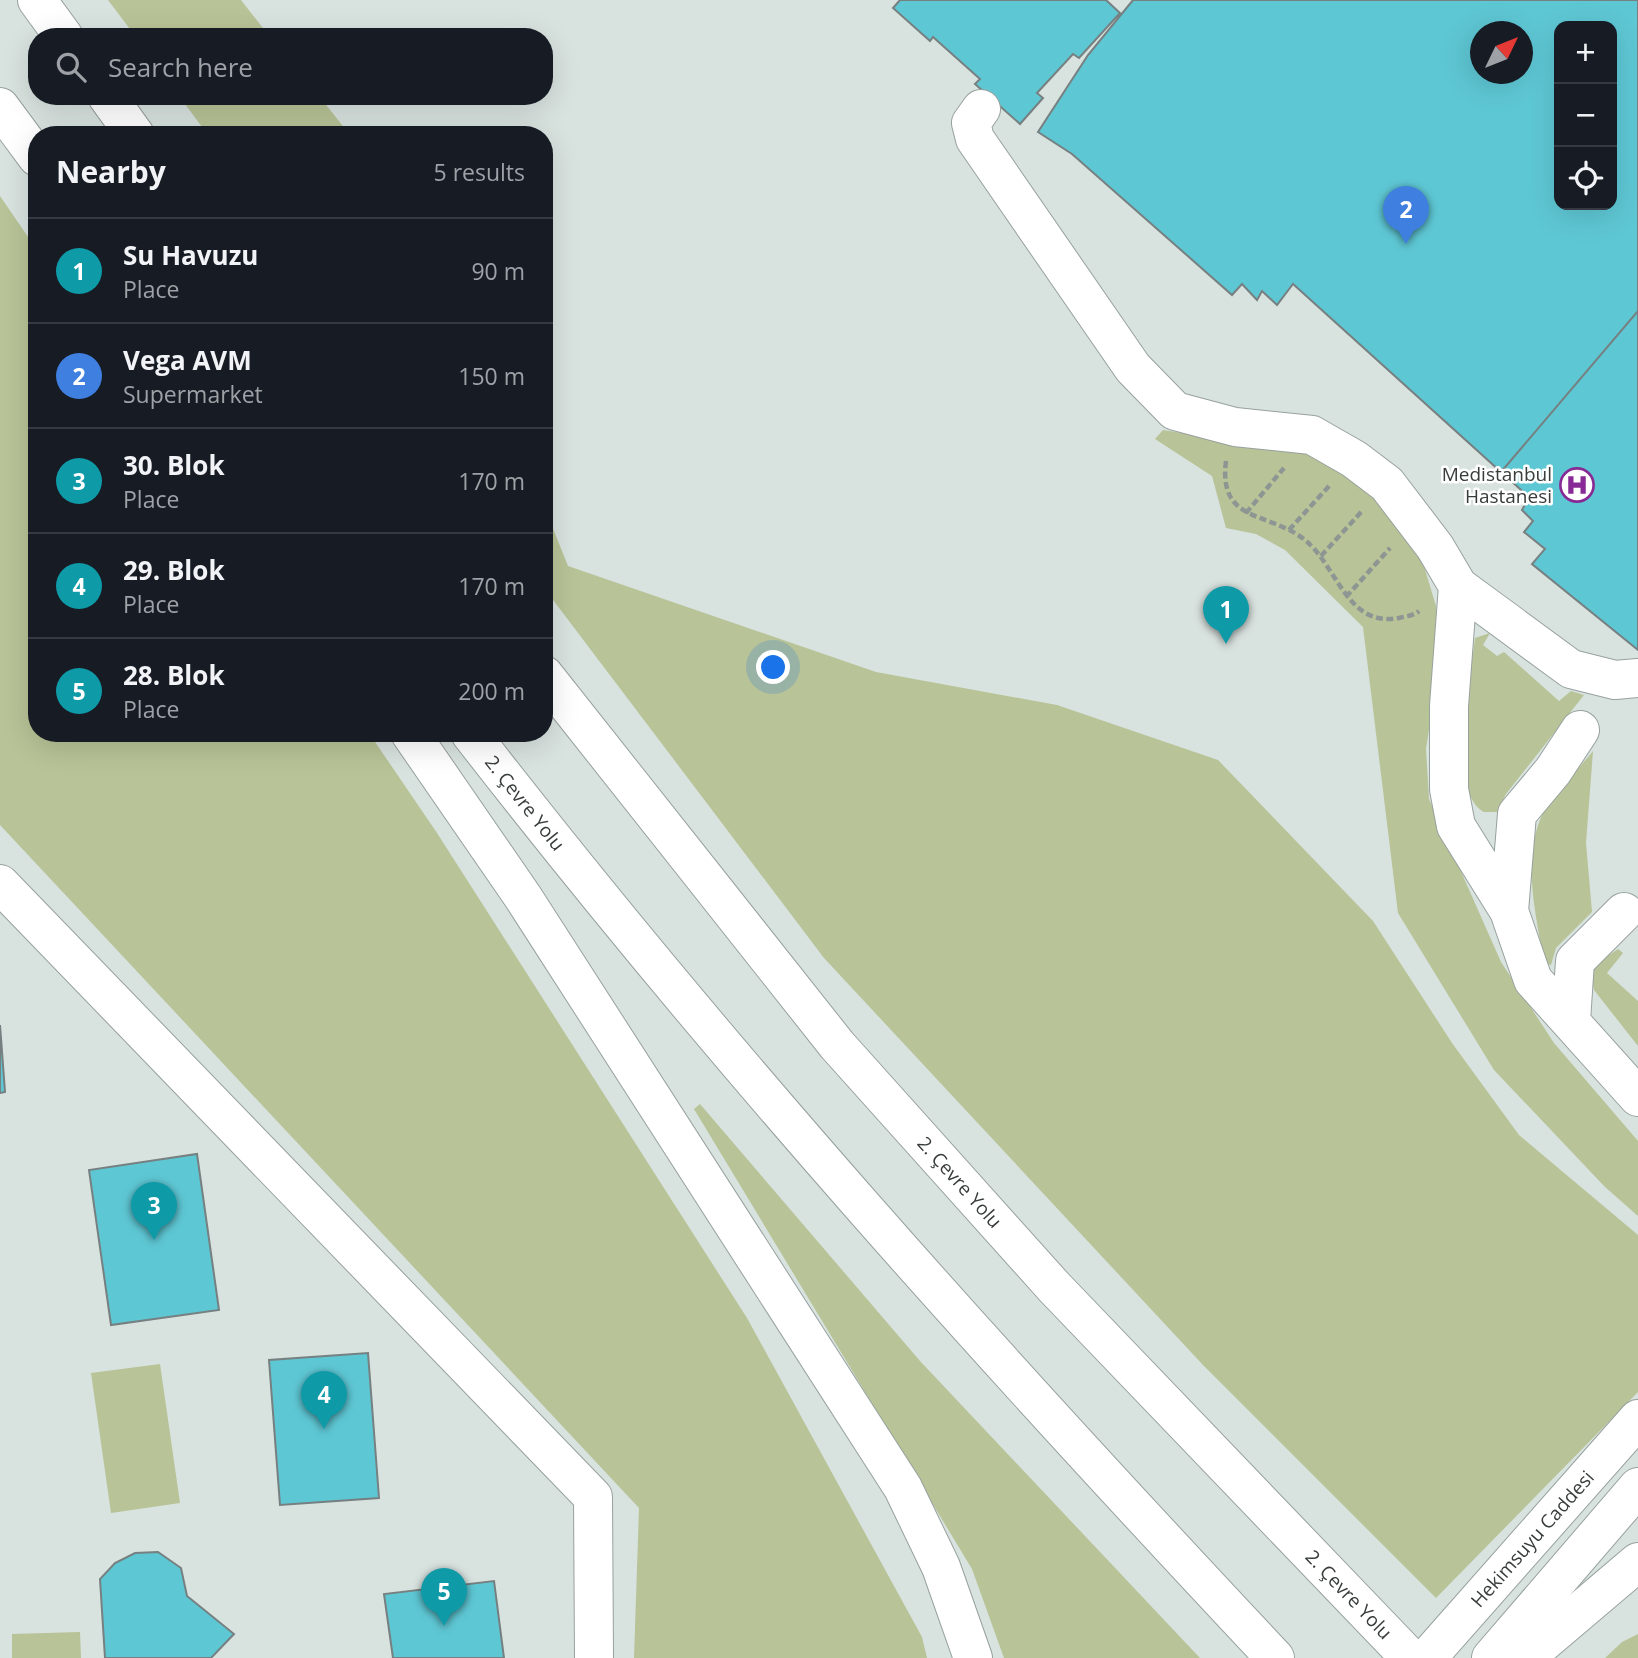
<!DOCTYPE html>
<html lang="en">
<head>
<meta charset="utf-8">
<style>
  :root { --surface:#171b24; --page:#242831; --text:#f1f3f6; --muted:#9ea1a6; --line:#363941; --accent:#0b8043 }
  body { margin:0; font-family:"Open Sans",sans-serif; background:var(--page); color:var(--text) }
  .controls { position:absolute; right:21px; top:21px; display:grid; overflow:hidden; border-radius:14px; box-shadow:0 7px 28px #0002 }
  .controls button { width:63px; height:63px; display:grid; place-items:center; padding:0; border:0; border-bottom:2px solid var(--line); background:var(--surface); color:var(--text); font:35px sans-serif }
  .compass { position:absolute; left:1470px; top:21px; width:63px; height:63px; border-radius:50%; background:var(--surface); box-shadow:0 7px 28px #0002; rotate:47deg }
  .you { position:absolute; left:774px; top:668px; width:24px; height:24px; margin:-18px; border:5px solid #fff; border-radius:50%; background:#1a73e8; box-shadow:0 0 0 10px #1a73e833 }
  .badge { display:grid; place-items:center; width:46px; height:46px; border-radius:50%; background:var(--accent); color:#fff; font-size:23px; font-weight:700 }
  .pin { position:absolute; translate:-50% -58px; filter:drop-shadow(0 2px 4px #0008) }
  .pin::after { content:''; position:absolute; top:37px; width:24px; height:21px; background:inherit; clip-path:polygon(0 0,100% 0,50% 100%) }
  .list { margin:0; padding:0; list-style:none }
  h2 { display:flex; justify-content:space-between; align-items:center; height:91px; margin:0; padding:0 28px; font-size:30px }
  h2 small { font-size:23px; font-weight:400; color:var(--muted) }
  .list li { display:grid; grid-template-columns:46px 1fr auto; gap:21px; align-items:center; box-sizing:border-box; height:105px; padding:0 28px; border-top:2px solid var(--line) }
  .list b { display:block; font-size:26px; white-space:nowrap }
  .list p { margin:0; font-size:23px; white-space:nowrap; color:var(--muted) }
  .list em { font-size:23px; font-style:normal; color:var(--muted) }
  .icon { flex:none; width:38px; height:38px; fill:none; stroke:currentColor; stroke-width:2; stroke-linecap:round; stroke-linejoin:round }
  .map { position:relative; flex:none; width:1638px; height:1658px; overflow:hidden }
  .search { position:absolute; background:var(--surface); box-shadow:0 7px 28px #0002; left:28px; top:28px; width:525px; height:77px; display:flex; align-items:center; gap:18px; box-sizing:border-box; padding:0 24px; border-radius:28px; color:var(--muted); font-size:26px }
  .panel { position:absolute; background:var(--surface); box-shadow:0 7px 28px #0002; left:28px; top:126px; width:525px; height:616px; border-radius:28px }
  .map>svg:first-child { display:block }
  .green { fill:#b8c397 }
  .building { fill:#5ec7d4; stroke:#768081; stroke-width:2; fill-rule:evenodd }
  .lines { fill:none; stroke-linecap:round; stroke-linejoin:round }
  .minor-casing { stroke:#97a19e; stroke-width:40 }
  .major-casing { stroke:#97a19e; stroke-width:40 }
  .highway-casing { stroke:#97a19e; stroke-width:40 }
  .path { stroke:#8e9693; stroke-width:4.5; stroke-dasharray:7 3.5; stroke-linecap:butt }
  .minor { stroke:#fff; stroke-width:38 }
  .major { stroke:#fff; stroke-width:38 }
  .highway { stroke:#fff; stroke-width:38 }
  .labels { text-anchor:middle; stroke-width:5; stroke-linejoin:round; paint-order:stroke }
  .poi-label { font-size:19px; fill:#383d3b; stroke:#fff; text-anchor:end }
  .street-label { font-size:19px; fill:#383d3b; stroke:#fff }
</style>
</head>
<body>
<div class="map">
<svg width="1638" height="1658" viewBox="0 0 1638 1658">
  <rect width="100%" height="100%" fill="#d8e2df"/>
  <!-- green -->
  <path class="green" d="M108 0H241L270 37H136Z
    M179 96H319L350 135H208Z
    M0 196 37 250V733H369L437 833 747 1318 922 1637 927 1658H634L639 1508 0 825Z
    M1163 430 1307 452 1333 463 1380 501 1423 563 1436 606 1438 646 1435 691 1426 749 1429 799 1501 962 1554 1043 1638 1141V1216L1605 1187 1494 1070 1398 913 1363 627 1285 550 1256 534 1226 528 1212 476 1155 439Z
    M544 506 568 566 876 672 1057 705 1218 760 1373 921 1452 1043 1519 1135 1638 1235V1392L1436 1598 1203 1365 824 958 544 588Z
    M1490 633 1483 645 1497 656 1504 652 1559 701 1571 691 1584 695 1506 794 1497 812H1484C1446 792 1471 675 1475 638Z
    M1593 751 1586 843 1592 912 1556 948 1551 965 1544 963C1537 918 1522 864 1540 820 1549 798 1578 770 1593 751Z
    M1618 949 1623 953 1607 973 1638 1001V1046L1594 990 1590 968Z
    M700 1104 920 1361 1200 1658H1004L972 1569 694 1109Z
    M160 1364 180 1503 111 1513 91 1373Z
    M80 1632 81 1658H12V1634Z
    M1638 1634V1658H1605L1622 1642Z"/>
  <!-- building -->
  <path class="building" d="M900 0H1106L1120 13 1079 58 1073 54 1037 93 1043 98 1020 124 975 84 980 79 933 37 930 41 893 8Z
    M1133 0H1638V311L1501 472 1293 284 1277 305 1262 291 1257 300 1242 284 1232 295 1072 154 1038 132 1088 55ZM1559 26H1612V205H1559ZM1480 32H1522V74H1480Z
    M1638 311V650L1532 564 1545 549 1524 532 1533 521 1522 510 1529 497 1501 472Z
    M0 1025 5 1092 0 1093Z
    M197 1154 219 1310 111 1325 89 1170Z
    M368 1353 379 1498 280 1505 269 1360Z
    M158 1552 181 1568 187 1596 234 1634 211 1658H105L100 1579 115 1563 135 1553Z
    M494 1581 504 1658H393L384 1594Z"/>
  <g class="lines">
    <!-- minor casing -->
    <g class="minor-casing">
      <path id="minor" d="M981 109 971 123 975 139 1133 368 1175 411 1235 427 1312 435 1354 459 1387 484 1435 547 1458 586 1571 669 1615 680 1638 678
        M1458 586 1449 706V789L1456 826 1509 911 1533 980 1638 1097
        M0 884 593 1497 594 1658
        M1509 911 1517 814 1553 771 1580 730
        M1571 1021 1575 961 1624 912"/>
    </g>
    <!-- major casing -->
    <g class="major-casing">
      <g id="major">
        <path id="s1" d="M1427 1658 1638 1419"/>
        <path d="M1491 1658 1638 1487"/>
      </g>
    </g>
    <!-- highway casing -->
    <g class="highway-casing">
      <g id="highway">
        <path d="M37 0 64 37"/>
        <path d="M107 96 135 135"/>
        <path d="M0 107 37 157"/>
        <path id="s2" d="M544 675 837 1045 1054 1287 1410 1658"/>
        <path d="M410 733 523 897 903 1488 941 1567 973 1658"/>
        <path id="s3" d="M470 733C721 1057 995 1360 1275 1658"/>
        <path d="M1525 1658 1638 1562"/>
      </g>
    </g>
    <!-- path -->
    <path class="path" d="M1226 461C1218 524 1269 511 1305 540 1338 567 1347 628 1399 618 1406 616 1413 616 1419 611
      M1246 513 1284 468
      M1289 530 1330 485
      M1321 556 1363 510
      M1346 597 1390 548"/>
    <!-- minor -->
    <use href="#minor" class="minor"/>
    <!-- major -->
    <use href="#major" class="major"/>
    <!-- highway -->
    <use href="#highway" class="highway"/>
  </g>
  <!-- icons -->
  <defs>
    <g id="hospital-ring" transform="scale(1.75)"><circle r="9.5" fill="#fff" stroke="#882a95" stroke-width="1.5"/><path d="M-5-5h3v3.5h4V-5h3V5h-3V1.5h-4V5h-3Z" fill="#882a95"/></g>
  </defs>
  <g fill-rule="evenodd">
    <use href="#hospital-ring" x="1577" y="485"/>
  </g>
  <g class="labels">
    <!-- poi labels -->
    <g class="poi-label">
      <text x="1552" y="481">Medistanbul<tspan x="1552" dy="22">Hastanesi</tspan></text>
    </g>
    <!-- street labels -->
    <g class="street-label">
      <text dy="7" stroke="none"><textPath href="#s3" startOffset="89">2. Çevre Yolu</textPath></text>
      <text dy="7" stroke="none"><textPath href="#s2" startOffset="656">2. Çevre Yolu</textPath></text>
      <text dy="7" stroke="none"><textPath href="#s1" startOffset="159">Hekimsuyu Caddesi</textPath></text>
      <text dy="7" stroke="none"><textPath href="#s2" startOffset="1223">2. Çevre Yolu</textPath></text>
    </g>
  </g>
</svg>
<div class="controls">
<button>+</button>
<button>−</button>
<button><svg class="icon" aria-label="locate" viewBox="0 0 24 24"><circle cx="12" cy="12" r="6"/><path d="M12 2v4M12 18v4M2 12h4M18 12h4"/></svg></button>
</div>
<svg class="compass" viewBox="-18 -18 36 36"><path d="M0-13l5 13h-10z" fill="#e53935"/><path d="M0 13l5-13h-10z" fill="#9ea1a6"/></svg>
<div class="you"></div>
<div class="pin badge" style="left:1226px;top:644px;background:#0f9aa8">1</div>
<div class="pin badge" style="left:1406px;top:244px;background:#3f7fe0">2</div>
<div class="pin badge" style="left:154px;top:1240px;background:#0f9aa8">3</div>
<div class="pin badge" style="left:324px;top:1429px;background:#0f9aa8">4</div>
<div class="pin badge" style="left:444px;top:1626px;background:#0f9aa8">5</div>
<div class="search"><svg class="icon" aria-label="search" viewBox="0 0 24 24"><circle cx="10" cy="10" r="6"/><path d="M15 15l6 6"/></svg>Search here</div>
<section class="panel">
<h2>Nearby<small>5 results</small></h2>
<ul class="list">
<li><span class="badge" style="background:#0f9aa8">1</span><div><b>Su Havuzu</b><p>Place</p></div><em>90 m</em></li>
<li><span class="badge" style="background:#3f7fe0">2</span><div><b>Vega AVM</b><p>Supermarket</p></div><em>150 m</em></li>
<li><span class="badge" style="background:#0f9aa8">3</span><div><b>30. Blok</b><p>Place</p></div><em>170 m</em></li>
<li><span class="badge" style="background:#0f9aa8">4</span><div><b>29. Blok</b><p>Place</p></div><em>170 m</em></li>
<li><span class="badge" style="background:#0f9aa8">5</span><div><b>28. Blok</b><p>Place</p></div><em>200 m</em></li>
</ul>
</section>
</div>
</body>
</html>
